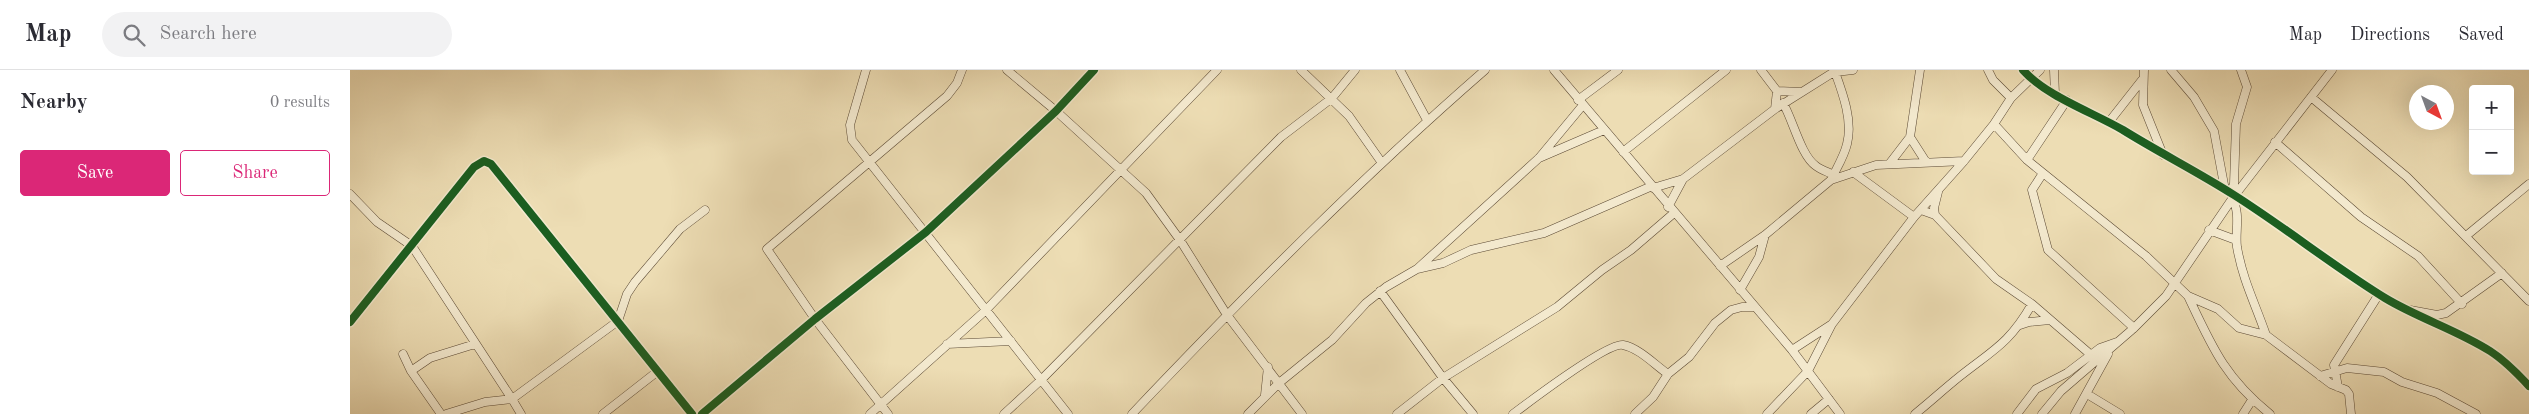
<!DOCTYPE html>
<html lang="en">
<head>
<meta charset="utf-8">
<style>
  :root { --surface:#fff; --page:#f2f2f3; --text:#2b2b33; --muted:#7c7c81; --line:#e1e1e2; --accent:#db2777 }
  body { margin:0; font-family:"Old Standard TT",serif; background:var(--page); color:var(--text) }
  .controls { position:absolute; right:15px; top:15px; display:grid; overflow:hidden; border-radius:5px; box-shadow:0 5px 20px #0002 }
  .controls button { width:45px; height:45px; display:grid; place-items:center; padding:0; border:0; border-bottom:1px solid var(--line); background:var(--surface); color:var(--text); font:25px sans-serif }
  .compass { position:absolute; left:2059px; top:15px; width:45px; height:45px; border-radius:50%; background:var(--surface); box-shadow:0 5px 20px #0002; rotate:139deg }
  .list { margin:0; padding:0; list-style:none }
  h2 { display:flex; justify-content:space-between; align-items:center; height:65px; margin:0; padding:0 20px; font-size:21px }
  h2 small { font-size:16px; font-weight:400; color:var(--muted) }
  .actions { display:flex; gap:10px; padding:15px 20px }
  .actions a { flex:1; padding:11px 0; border:1px solid var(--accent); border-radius:5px; text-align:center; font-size:18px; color:var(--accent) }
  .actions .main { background:var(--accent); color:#fff }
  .icon { flex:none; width:28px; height:28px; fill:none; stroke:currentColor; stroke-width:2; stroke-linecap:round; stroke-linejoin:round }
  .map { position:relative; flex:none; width:2179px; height:344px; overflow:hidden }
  header { display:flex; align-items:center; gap:30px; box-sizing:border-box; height:70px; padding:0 25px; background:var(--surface); border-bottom:1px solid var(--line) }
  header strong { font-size:24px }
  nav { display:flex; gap:28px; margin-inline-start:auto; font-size:18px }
  .search { width:350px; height:45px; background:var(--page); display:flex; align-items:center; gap:12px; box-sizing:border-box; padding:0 18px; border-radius:28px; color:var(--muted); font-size:19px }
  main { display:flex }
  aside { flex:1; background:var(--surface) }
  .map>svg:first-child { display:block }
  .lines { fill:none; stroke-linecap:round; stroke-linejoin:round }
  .street-casing { stroke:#5b4934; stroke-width:9 }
  .street { stroke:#f3e9ce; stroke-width:8 }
  .cycleway-casing { stroke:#f3e9ce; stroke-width:11 }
  .cycleway { stroke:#1b5e20; stroke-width:8 }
</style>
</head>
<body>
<header>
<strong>Map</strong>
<div class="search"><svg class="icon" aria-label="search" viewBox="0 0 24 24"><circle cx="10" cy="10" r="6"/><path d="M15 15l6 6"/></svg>Search here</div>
<nav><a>Map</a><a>Directions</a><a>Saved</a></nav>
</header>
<main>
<aside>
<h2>Nearby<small>0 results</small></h2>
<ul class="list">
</ul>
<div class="actions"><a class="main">Save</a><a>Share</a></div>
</aside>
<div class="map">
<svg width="2179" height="344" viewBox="0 0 2179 344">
  <rect width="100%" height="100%" fill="#edddb4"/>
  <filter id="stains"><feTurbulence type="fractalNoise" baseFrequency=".004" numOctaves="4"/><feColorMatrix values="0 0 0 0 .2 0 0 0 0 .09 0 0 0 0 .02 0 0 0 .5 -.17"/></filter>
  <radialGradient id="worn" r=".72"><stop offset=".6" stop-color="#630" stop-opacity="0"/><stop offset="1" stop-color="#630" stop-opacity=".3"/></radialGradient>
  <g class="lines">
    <!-- street casing -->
    <g class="street-casing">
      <path id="street" d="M516 0 500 55 502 70 718 344
        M657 0 706 41 796 123 830 170 877 245 952 344
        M951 0 999 46 1032 93
        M1050 0 1077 50
        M1204 0 1442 280 1490 344
        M1411 0 1427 21 1425 39
        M1638 0 1643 10 1661 28
        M1673 0C1696 26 1742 42 1773 60 1810 83 1848 102 1884 125 1936 158 1983 196 2035 228 2068 248 2107 260 2140 281 2154 290 2167 303 2179 316
        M1704 0 1705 24
        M1794 0 1793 35 1813 85
        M1821 0 1844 27 1864 61 1875 120
        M1485 2 1503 0
        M1427 21 1451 22
        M1961 27 2057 107 2179 231
        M1228 30 1268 0
        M1433 33C1443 50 1451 86 1466 96 1471 100 1478 102 1484 105
        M1759 52 1792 10
        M1644 54 1677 90 1796 186 1838 226 1868 239 1889 258 1916 265 1981 314 1996 320 1999 324 2001 344
        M1560 67 1576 92
        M1925 72 2011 147 2068 186 2112 234
        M1273 82 1376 0
        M1189 88 1254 60
        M1677 90 1717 30
        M1540 93 1560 67 1570 0
        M1503 102 1564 147
        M1693 103 1682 120 1698 180 1784 258
        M1481 110C1486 99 1494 87 1497 74 1503 51 1493 24 1485 2
        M1303 118 1333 109 1425 39 1487 0
        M1880 123 1884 114 1886 54 1897 17 1891 0
        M0 124 27 152 62 176 162 329 135 332 96 344
        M1882 129C1891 142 1885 162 1887 177 1893 211 1905 233 1916 265
        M1318 137 1333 109
        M1571 140 1585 145 1646 209 1682 234 1740 284
        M1585 145 1584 138 1588 122
        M1859 160 1886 170
        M2116 166 2179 114
        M1370 196 1415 165 1481 110 1526 95 1614 91
        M1067 199 1093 193 1121 180 1194 163 1302 116
        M1390 220 1409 187 1415 165
        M1030 221 1093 308 1123 344
        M1838 226C1862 277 1875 308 1920 344
        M2060 240 2087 245 2096 243 2152 203
        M0 252 124 97 134 91 141 94 342 344
        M1670 255 1679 252 1700 250
        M597 274 661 271
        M1442 280 1482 254
        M53 284 61 301 91 344
        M61 301 80 288 125 274
        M1970 306 1997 298 2034 302 2052 312 2087 323 2126 344
        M1988 317 1984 295 2029 224
        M1737 324 1770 344
        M915 325 918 297
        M171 344 162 329 268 251 277 224 285 212 330 159 355 140
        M253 344 308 301
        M352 344 465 249 576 162 706 41 744 0
        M520 344 635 241 867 0
        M538 344 465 249 417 179 597 26 607 13 612 0
        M654 344 691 310 931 67 982 28 1005 0
        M782 344C895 225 1011 108 1135 0
        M898 344 929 313 982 270 1016 233 1036 217 1067 199 1189 88 1233 35
        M1047 344 1093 308 1207 237 1252 200 1281 180 1324 143
        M1163 344C1179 332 1258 272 1273 275 1289 278 1305 295 1318 304
        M1285 344 1303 327 1318 304 1339 287 1365 253 1381 240 1392 237H1405
        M1417 344 1458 301 1482 254 1564 147 1614 91 1644 54 1661 28 1690 0
        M1461 344 1479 329
        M1565 344C1580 332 1594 319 1609 307 1643 280 1659 274 1682 234
        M1667 344 1686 319 1717 303 1750 278 1767 272
        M1692 344 1711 321 1784 258 1816 226 1882 129 1982 0
        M1725 344 1758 284
        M1893 344 1902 330"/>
    </g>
    <!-- street -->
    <use href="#street" class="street"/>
    <!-- cycleway casing -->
    <g class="cycleway-casing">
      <path id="cycleway" d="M1673 0C1696 26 1742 42 1773 60 1810 83 1848 102 1884 125 1936 158 1983 196 2035 228 2068 248 2107 260 2140 281 2154 290 2167 303 2179 316
        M0 252 124 97 134 91 141 94 342 344
        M352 344 465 249 576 162 706 41 744 0"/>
    </g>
    <!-- cycleway -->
    <use href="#cycleway" class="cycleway"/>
  </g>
  <rect width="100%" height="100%" filter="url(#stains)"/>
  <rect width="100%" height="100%" fill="url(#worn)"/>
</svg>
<div class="controls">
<button>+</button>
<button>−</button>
</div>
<svg class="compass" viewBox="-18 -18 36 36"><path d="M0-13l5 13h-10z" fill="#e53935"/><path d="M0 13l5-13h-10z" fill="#7c7c81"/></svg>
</div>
</main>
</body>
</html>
